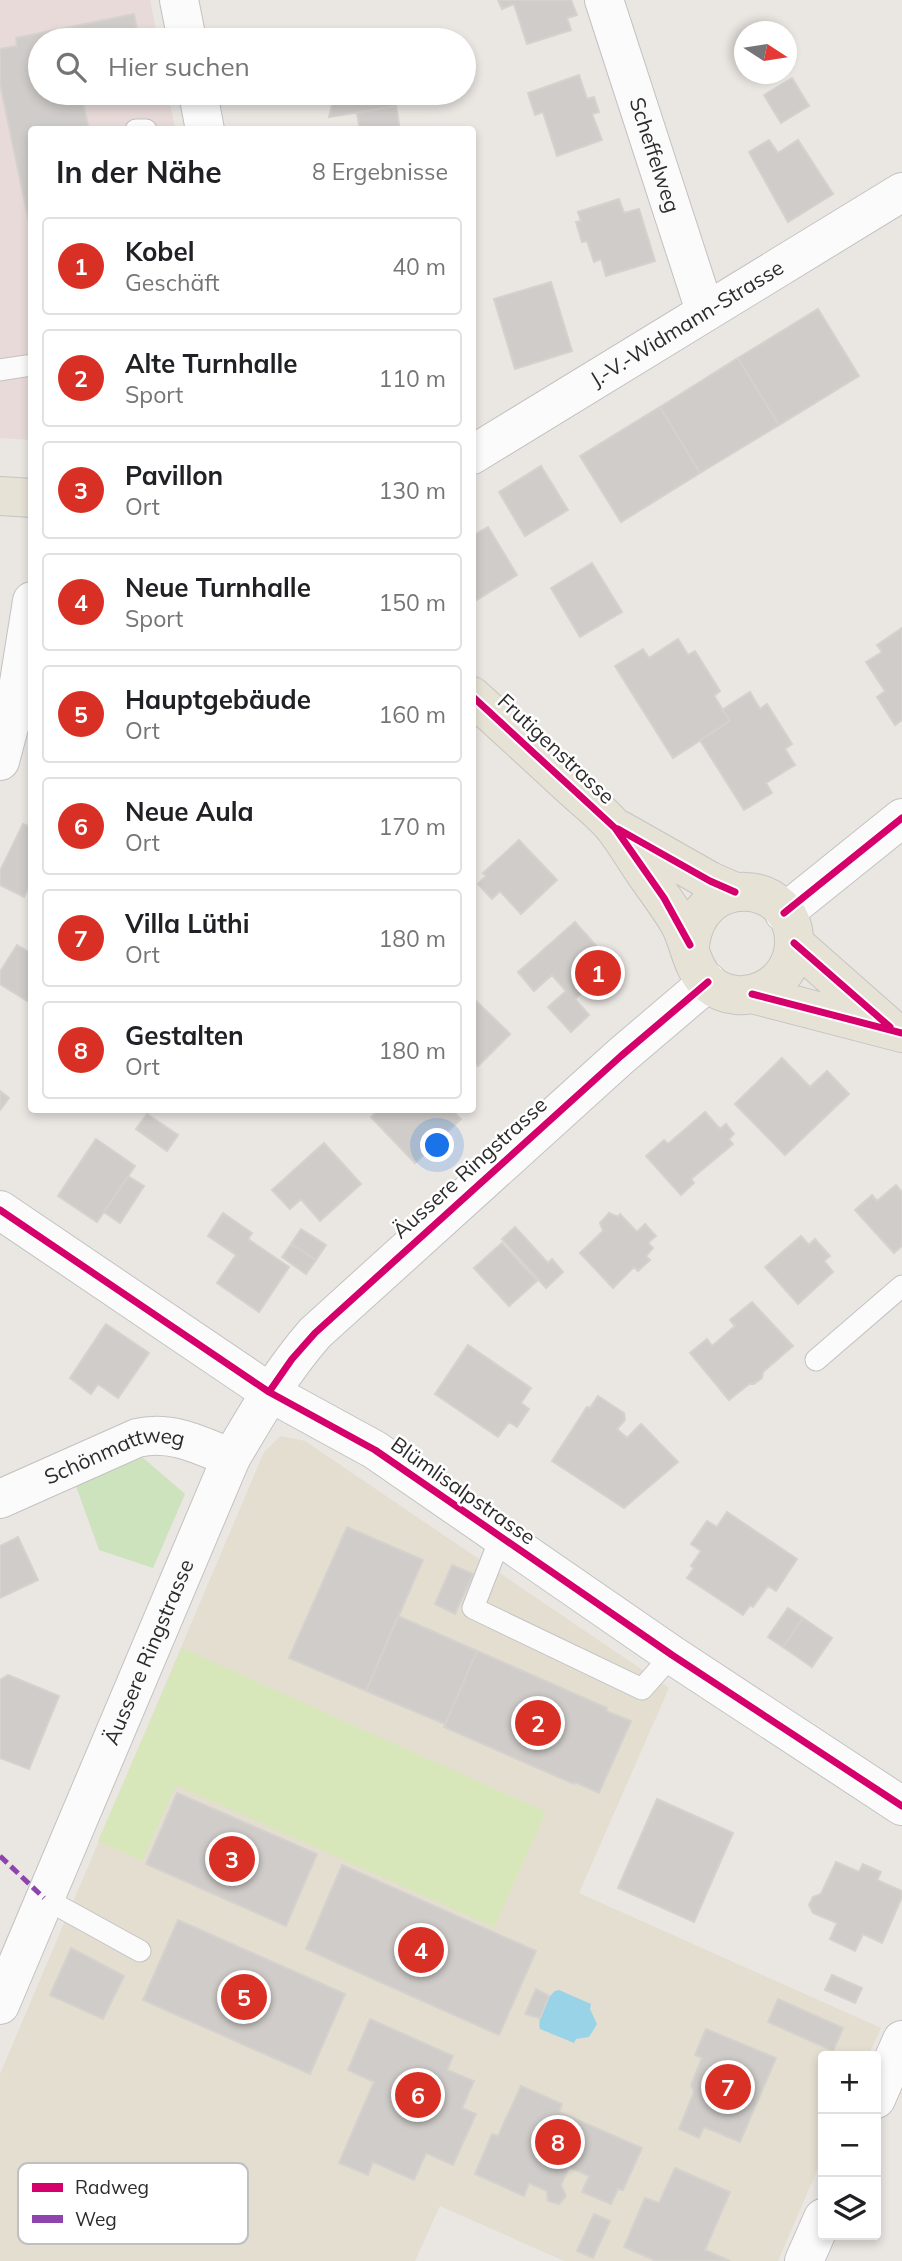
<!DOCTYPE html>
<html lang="de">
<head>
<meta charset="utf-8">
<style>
  :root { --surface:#fff; --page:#f2f2f2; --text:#202124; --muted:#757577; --line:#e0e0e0; --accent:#d93025 }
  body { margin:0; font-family:Mulish,sans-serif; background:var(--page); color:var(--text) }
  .controls { position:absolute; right:21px; bottom:21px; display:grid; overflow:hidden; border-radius:7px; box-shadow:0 4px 10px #0003 }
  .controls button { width:63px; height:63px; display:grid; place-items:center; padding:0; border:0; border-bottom:2px solid var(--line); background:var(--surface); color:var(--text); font:35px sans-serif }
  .compass { position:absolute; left:734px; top:21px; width:63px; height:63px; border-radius:50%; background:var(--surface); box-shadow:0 4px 10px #0003; rotate:102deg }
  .you { position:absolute; left:438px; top:1146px; width:24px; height:24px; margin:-18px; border:5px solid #fff; border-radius:50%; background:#1a73e8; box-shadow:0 0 0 10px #1a73e833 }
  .badge { display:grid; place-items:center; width:46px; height:46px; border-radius:50%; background:var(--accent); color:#fff; font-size:23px; font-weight:700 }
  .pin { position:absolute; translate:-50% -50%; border:4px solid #fff; box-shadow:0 2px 7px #0006 }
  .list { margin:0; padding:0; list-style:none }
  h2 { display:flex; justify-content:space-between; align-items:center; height:91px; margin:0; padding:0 28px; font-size:30px }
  h2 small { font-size:23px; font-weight:400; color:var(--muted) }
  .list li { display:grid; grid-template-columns:46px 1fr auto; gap:21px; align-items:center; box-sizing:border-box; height:98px; margin:0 14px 14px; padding:0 14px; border:2px solid var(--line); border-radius:7px }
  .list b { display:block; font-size:26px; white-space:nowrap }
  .list p { margin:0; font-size:23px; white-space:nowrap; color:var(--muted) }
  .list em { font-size:23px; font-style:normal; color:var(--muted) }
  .icon { flex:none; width:38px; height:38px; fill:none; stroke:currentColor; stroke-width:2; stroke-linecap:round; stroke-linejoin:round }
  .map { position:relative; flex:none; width:902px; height:2261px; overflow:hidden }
  .search { position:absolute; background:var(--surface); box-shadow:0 4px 10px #0003; left:28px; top:28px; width:448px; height:77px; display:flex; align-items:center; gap:18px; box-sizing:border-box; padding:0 24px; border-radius:38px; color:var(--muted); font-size:26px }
  .panel { position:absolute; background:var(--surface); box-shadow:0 4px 10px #0003; left:28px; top:126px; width:448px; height:987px; border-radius:7px }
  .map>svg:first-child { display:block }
  .education { fill:#e4ded1 }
  .medical { fill:#e7dad9 }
  .green { fill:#cce3bd }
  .pitch { fill:#d7e7ba }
  .water { fill:#99d3e8 }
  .building { fill:#cfccc9; stroke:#d5d2ce; stroke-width:2 }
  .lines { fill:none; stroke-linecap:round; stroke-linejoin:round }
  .service-casing { stroke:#c3c2c3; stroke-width:23 }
  .minor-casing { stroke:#c3c2c3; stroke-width:40 }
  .tertiary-casing { stroke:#c3c2c3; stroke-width:40 }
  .secondary-casing { stroke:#c3c2c3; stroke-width:40 }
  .primary-casing { stroke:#c6c4c2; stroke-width:40 }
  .service { stroke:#fcfbfb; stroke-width:21 }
  .minor { stroke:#fcfbfb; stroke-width:38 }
  .tertiary { stroke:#fcfbfb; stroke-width:38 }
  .secondary { stroke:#fcfbfb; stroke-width:38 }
  .primary { stroke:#e6e2d5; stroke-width:38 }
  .quiet { stroke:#8e44ad; stroke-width:5; stroke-dasharray:10 5; stroke-linecap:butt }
  .cycleway-casing { stroke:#fff; stroke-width:11 }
  .cycleway { stroke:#d6006c; stroke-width:7 }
  .labels { text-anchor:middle; stroke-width:5; stroke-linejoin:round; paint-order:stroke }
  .street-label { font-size:21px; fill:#2c2c2c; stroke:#fff }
  .key { fill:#fff; stroke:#c0c0c0; stroke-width:2 }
  .key-label { font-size:19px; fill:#2c2c2c }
</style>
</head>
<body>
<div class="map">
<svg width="902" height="2261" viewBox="0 0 902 2261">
  <rect width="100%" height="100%" fill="#eae6e2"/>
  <!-- education -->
  <path class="education" d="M281 1436 305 1441 669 1688 579 1893 881 2028 868 2056H823V2157L778 2261H564L440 2206 415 2261H0V2074L264 1452Z"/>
  <!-- medical -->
  <path class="medical" d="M0 0H150L158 40H40V93H168L175 129 32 130 31 440 0 438Z"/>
  <!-- green -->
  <path class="green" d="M142 1457 185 1494 153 1568 99 1550 76 1486Z"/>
  <!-- pitch -->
  <path class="pitch" d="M182 1648 546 1812 494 1927 176 1785 142 1861 98 1841Z"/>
  <!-- water -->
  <path class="water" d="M559 1990 591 2004 590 2009 597 2024 589 2037 576 2039 574 2043 540 2029C537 2018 546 1998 555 1991Z"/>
  <!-- building -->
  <path class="building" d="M498 0H571L577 15 567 18 571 30 527 44 514 4 502 9Z
    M134 14 139 40H40V93H81L89 130H32V237L0 83V49L17 46 16 38Z
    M579 75 587 99 594 97 599 112 592 114 602 140 557 156 543 112 535 115 528 93Z
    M792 78 809 106 781 123 764 95Z
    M335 93H394L396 106 329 117Z
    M396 106 400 130H360L357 113Z
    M769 140 778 153 798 140 833 194 788 222 749 152Z
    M619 199 624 213 639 209 655 261 606 276 601 259 594 262 587 241 582 242 576 222 581 221 578 212Z
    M551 282 572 351 515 369 494 299Z
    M818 309 859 376 779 425 738 358Z
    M738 358 779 425 700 473 660 407Z
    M660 407 700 473 621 522 580 456Z
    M541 466 568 510 525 536 499 492Z
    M488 527 517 575 475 601 472 598V536Z
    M592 563 622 612 580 637 551 588Z
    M902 628V720L895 725 877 697 885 691 866 662 882 652 877 645Z
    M678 639 688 655 695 651 720 691 714 696 730 721 673 758 615 666 643 649 649 658Z
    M750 692 760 709 767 704 792 744 785 749 795 765 766 783 772 793 744 810 700 740 730 721 722 710Z
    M23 824 32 828V881L24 897 0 885V871Z
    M519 840 557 880 521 914 500 891 492 899 478 884 486 876 483 873Z
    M575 922 613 965V979L598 992 591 984 575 999 589 1015 571 1032 548 1007 566 991 552 975 534 991 518 972Z
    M17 945 32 954V1004L0 984V972Z
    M472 997 510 1034 478 1066 472 1060Z
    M782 1058 810 1087 827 1071 849 1094 785 1155 735 1104Z
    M0 1091 9 1098 0 1110Z
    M379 1110H452L461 1119 444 1135 452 1143 439 1155 432 1147 415 1163 371 1117Z
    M705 1112 720 1129 726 1124 734 1134 729 1139 733 1144 691 1179 694 1183 681 1195 646 1156 664 1140 668 1144Z
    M147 1114 178 1135 167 1151 136 1129Z
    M96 1139 135 1166 97 1222 58 1196Z
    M324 1143 361 1184 320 1221 301 1199 290 1209 272 1190Z
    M128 1176 144 1186 120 1223 104 1212Z
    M896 1185 902 1192V1246L894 1253 855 1210 872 1195 877 1201Z
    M223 1213 252 1233 248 1239 289 1267 259 1312 217 1283 236 1255 208 1236Z
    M609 1213 618 1217 620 1214 637 1232 645 1224 656 1236 648 1243 653 1248 646 1256 650 1260 638 1271 634 1267 613 1288 580 1253 603 1231 600 1223Z
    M515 1227 548 1263 552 1259 563 1272 546 1288 502 1239Z
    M301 1229 326 1245 316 1260 291 1244Z
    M801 1236 809 1245 815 1239 830 1256 824 1261 833 1272 798 1304 765 1267Z
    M502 1243 537 1281 509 1306 474 1268Z
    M291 1244 316 1260 306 1274 282 1257Z
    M752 1302 793 1346 763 1372 762 1378 754 1384H749L729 1400 690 1353 707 1339 712 1346 735 1326 730 1320Z
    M106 1324 149 1353 118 1398 98 1384 91 1394 70 1378Z
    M468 1345 531 1388 521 1403 529 1409 517 1427 509 1422 498 1437 435 1394Z
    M598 1396 624 1413 625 1420 617 1429 627 1438 641 1424 678 1462 624 1508 552 1461 587 1407 590 1408Z
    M727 1512 797 1559 776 1591 768 1586 753 1607 750 1605 743 1615 687 1578 694 1568 691 1566 701 1551 691 1544 707 1521 717 1527Z
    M347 1527 423 1560 366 1691 289 1658Z
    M18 1537 38 1580 0 1598V1546Z
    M452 1565 473 1574 455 1614 435 1604Z
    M788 1608 803 1618 783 1647 768 1637Z
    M398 1616 607 1708 606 1711 631 1721 599 1793 575 1782 574 1784 444 1727 445 1724 366 1691Z
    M803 1618 832 1638 812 1667 783 1647Z
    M477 1651 607 1708 606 1711 631 1721 599 1793 575 1782 574 1784 444 1727Z
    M8 1675 59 1696 29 1769 0 1758V1680Z
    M177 1793 317 1854 286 1926 146 1864Z
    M657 1799 733 1833 694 1922 618 1888Z
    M836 1862 859 1872 863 1864 881 1872 877 1880 902 1891V1897L882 1943 863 1934 855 1951 830 1939 837 1923 813 1913 809 1905 813 1897 821 1894Z
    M342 1865 536 1951 499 2035 306 1949Z
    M178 1920 345 1994 310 2074 143 2000Z
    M71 1948 124 1976 103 2019 50 1995Z
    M832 1975 862 1988 855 2003 825 1990Z
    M536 1989 549 1996 540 2018 525 2014Z
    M778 1999 843 2028 833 2051 768 2022Z
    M370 2019 453 2056 447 2070 474 2081 462 2108 476 2114 453 2165 426 2153 414 2180 373 2162 368 2175 339 2163 374 2082 348 2070Z
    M706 2029 776 2058 740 2142 704 2127 699 2138 679 2129 694 2092 691 2085 702 2058 695 2055Z
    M521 2086 562 2104 559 2112 642 2148 623 2190 618 2189 611 2204 582 2192 589 2176 569 2167 561 2185 566 2196 559 2204 548 2201 547 2191 529 2183 524 2196 475 2174 492 2134 498 2136Z
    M675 2168 730 2192 705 2250 730 2261H656L624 2247 645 2198 659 2203Z
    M594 2214 610 2221 593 2258 577 2251Z"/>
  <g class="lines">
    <!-- service casing -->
    <g class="service-casing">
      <path id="service" d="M136 130H146
        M0 370 32 365
        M816 1360 902 1286
        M500 1539 473 1608 642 1689 672 1655
        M44 1898 140 1951"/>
    </g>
    <!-- minor casing -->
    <g class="minor-casing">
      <g id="minor">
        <path id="s1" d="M604 0 705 311"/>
        <path id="s2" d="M472 455 902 192"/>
        <path d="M0 761 16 701 32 601"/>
        <path d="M0 1210 269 1392 375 1450 672 1655 902 1806"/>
        <path id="s3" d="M0 1499 137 1438C171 1430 200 1445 231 1458"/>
        <path id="s4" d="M0 2005 231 1458C257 1414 281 1372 315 1333L621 1056 708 982"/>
        <path d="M876 2099 902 2040"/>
        <path d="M804 2261 823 2218"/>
      </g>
    </g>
    <!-- tertiary casing -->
    <g class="tertiary-casing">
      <path id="tertiary" d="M784 913 902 818"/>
    </g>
    <!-- secondary casing -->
    <g class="secondary-casing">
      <path id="secondary" d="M179 0 187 40
        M198 93 205 130"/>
    </g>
    <!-- primary casing -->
    <g class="primary-casing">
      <path id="primary" d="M0 496 32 498
        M472 696C505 726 538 756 570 786 585 800 604 814 616 830 629 847 639 866 652 883 661 896 671 909 679 923 690 943 691 969 709 984 743 1011 793 986 794 943 796 880 699 869 690 945
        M620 830 710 881 735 892
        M794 943 888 1026
        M752 994 902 1033"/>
    </g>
    <!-- service -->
    <use href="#service" class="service"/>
    <!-- minor -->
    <use href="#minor" class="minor"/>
    <!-- tertiary -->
    <use href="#tertiary" class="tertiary"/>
    <!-- secondary -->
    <use href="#secondary" class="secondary"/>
    <!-- primary -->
    <use href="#primary" class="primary"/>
    <!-- quiet -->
    <path class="quiet" d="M0 1856 44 1898"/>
    <!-- cycleway casing -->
    <g class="cycleway-casing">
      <path id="cycleway" d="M472 696 615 828 664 898 690 945
        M618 829 710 881 735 892
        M784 913 902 818
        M794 943 890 1027
        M752 994 902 1033
        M0 1210 269 1392 375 1450 672 1655 902 1806
        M269 1392 292 1359 315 1333 621 1056 708 982"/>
    </g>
    <!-- cycleway -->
    <use href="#cycleway" class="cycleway"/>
  </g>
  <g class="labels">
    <!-- street labels -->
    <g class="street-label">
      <text dy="7" stroke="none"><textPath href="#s1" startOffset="163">Scheffelweg</textPath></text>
      <text dy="7" stroke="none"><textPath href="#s2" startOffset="252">J.-V.-Widmann-Strasse</textPath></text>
      <text transform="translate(556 749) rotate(43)" y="7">Frutigenstrasse</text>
      <text transform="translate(470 1168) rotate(-42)" y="7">Äussere Ringstrasse</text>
      <text dy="7" stroke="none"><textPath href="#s3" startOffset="124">Schönmattweg</textPath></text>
      <text transform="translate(463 1491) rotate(35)" y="7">Blümlisalpstrasse</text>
      <text dy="7" stroke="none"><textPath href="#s4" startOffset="383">Äussere Ringstrasse</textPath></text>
    </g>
  </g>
  <!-- legend -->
  <rect x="18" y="2163" width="230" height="81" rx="10" class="key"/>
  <rect x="32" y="2183" width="31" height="9" fill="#d6006c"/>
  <rect x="32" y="2215" width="31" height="8" fill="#8e44ad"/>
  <g class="key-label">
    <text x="75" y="2194">Radweg</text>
    <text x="75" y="2226">Weg</text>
  </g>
</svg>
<div class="controls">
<button>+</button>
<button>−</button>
<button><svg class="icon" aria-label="layers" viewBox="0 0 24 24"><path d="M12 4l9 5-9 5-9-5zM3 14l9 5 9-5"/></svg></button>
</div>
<svg class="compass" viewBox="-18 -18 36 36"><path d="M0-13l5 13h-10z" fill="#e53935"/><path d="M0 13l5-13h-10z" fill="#757577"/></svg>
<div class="you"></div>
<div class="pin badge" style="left:598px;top:973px">1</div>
<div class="pin badge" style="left:538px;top:1723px">2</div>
<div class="pin badge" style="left:232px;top:1859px">3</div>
<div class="pin badge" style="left:421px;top:1950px">4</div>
<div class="pin badge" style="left:244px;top:1997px">5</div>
<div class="pin badge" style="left:418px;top:2095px">6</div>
<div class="pin badge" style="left:728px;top:2087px">7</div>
<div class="pin badge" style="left:558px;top:2142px">8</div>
<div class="search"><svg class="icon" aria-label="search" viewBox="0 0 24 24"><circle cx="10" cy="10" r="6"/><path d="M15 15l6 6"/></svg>Hier suchen</div>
<section class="panel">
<h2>In der Nähe<small>8 Ergebnisse</small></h2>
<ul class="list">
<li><span class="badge">1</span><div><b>Kobel</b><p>Geschäft</p></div><em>40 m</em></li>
<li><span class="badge">2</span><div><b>Alte Turnhalle</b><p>Sport</p></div><em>110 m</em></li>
<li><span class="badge">3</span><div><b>Pavillon</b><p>Ort</p></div><em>130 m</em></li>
<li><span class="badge">4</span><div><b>Neue Turnhalle</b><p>Sport</p></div><em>150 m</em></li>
<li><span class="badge">5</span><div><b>Hauptgebäude</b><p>Ort</p></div><em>160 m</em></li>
<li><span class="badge">6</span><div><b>Neue Aula</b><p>Ort</p></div><em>170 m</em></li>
<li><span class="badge">7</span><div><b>Villa Lüthi</b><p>Ort</p></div><em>180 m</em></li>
<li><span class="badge">8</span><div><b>Gestalten</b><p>Ort</p></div><em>180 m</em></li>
</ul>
</section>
</div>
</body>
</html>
